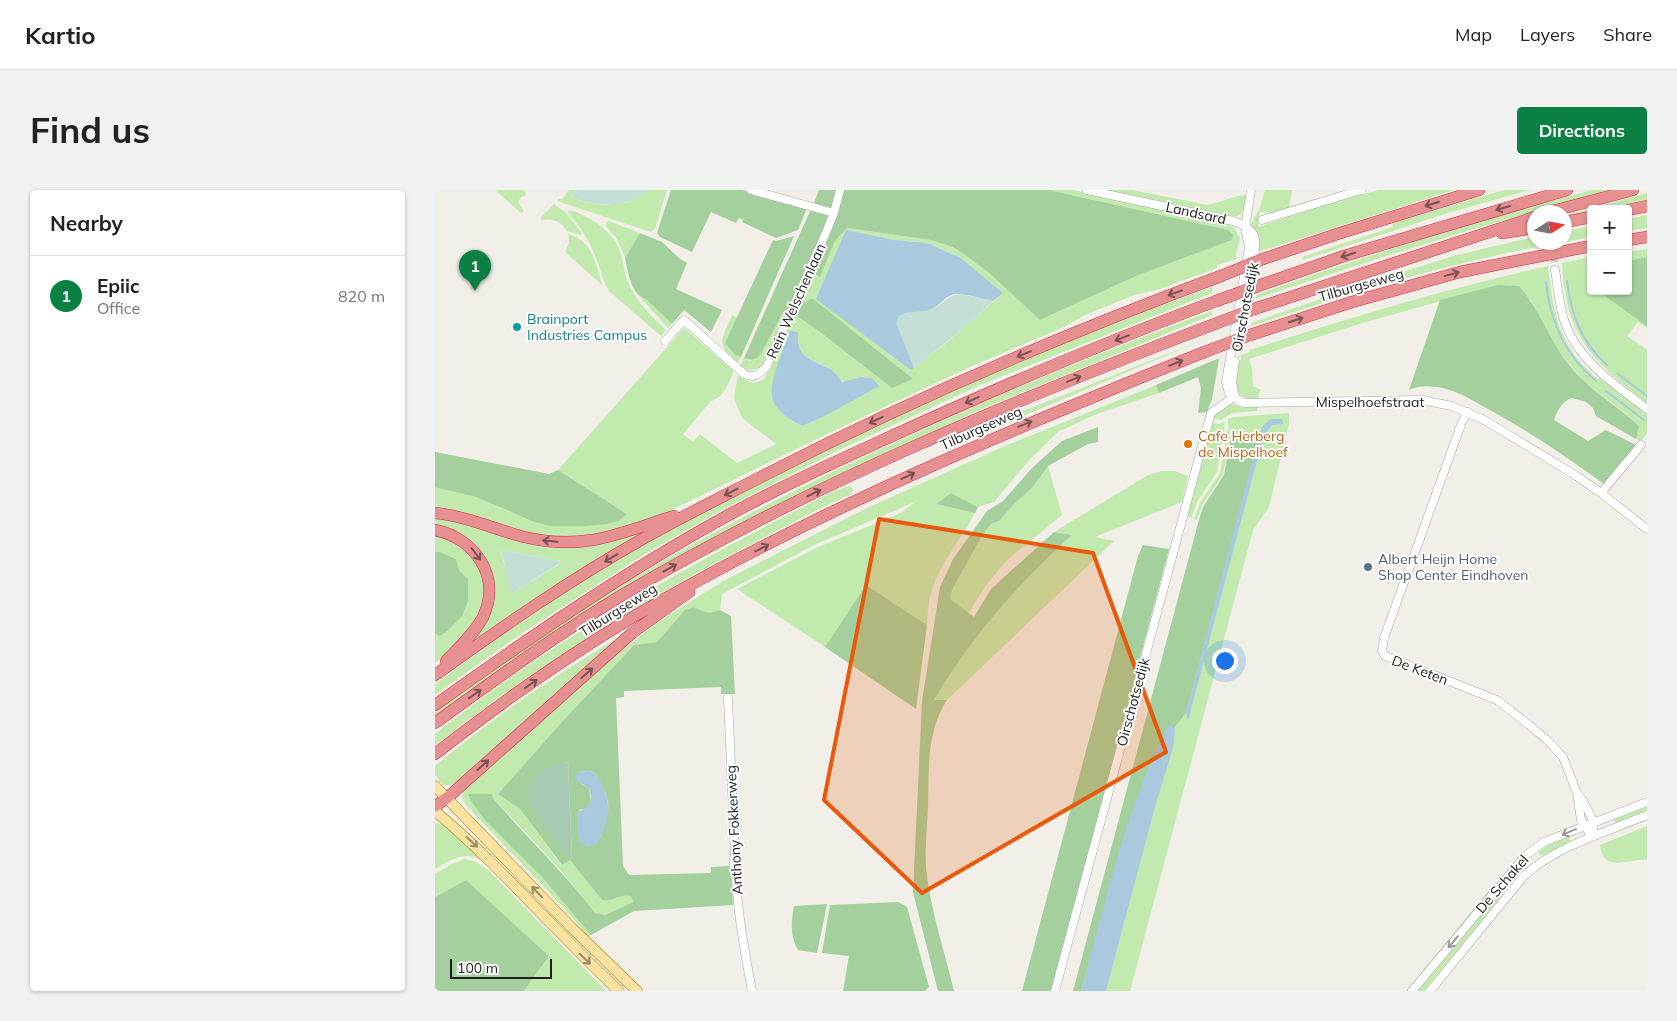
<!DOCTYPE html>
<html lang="en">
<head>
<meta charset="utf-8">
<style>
  :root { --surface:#fff; --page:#f2f2f2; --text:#222; --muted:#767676; --line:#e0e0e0; --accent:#0b8043 }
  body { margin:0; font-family:Mulish,sans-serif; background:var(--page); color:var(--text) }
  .controls { position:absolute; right:15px; top:15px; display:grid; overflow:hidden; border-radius:5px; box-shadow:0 1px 4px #0004 }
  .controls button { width:45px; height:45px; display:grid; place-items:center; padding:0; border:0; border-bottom:1px solid var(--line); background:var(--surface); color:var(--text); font:25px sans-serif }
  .compass { position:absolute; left:1092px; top:15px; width:45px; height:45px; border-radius:50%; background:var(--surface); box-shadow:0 1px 4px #0004; rotate:79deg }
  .scale { position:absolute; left:15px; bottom:12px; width:102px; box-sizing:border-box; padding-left:5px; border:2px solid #202020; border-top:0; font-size:14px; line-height:18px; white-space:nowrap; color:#202020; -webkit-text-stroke:4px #fff; paint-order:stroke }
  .you { position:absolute; left:789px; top:470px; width:18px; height:18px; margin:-12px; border:4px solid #fff; border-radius:50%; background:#1a73e8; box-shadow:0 0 0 8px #1a73e833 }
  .badge { display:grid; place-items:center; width:32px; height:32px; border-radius:50%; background:var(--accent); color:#fff; font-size:16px; font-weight:700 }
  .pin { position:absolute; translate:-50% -41px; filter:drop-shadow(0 1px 2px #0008) }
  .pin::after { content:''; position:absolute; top:26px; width:18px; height:15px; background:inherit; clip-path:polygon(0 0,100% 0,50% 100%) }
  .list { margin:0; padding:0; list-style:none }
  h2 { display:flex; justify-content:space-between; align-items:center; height:65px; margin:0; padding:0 20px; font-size:21px }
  h2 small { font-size:16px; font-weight:400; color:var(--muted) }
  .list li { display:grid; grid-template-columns:32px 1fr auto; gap:15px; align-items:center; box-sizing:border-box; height:80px; padding:0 20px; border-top:1px solid var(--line) }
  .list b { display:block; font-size:19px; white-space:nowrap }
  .list p { margin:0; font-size:16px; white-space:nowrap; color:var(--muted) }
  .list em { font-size:16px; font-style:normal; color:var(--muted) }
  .map { position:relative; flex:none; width:1212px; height:801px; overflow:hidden; border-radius:5px }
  header { display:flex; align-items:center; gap:30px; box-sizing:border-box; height:70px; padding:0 25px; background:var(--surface); border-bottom:1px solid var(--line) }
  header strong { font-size:24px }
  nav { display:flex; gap:28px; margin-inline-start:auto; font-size:18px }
  .intro { display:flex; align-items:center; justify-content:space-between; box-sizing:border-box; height:120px; padding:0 30px }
  h1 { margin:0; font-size:35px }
  .button { padding:12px 22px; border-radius:5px; background:var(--accent); color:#fff; font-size:18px; font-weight:700 }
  main { display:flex; gap:30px; padding:0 30px }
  aside { flex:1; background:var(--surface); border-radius:5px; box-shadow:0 1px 4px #0004 }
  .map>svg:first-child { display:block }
  .grass { fill:#c2eaae; fill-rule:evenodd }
  .forest { fill:#a3d09c; fill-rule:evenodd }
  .wetland { fill:#c4dfd6 }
  .cemetery { fill:#a8cab2 }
  .water { fill:#a8c9de }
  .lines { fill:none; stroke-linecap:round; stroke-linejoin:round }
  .stream { stroke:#a8c9de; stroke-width:2 }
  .minor-tunnel { stroke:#c7c6bf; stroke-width:8; stroke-dasharray:8 4; stroke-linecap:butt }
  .minor-casing { stroke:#a7a7a7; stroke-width:9 }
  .major-casing { stroke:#9c8001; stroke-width:11 }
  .highway-casing { stroke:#db284a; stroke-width:12 }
  .minor { stroke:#fff; stroke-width:8 }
  .major { stroke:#fbe2a1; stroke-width:10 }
  .highway { stroke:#e79092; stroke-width:11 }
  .highway-bridge-casing { stroke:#db284a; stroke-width:12; stroke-linecap:butt }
  .highway-bridge { stroke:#e79092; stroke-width:11 }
  .oneway { stroke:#7a5253 }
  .oneway2 { stroke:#9b9b9b }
  .oneway3 { stroke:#988b67 }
  .marked { fill:#e8590c; fill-opacity:0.2; stroke:#e8590c; stroke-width:4; stroke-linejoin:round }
  .culture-dot { fill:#0f9aa8; stroke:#fff; stroke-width:2 }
  .food-dot { fill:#e8710a; stroke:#fff; stroke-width:2 }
  .service-dot { fill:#5c6f8a; stroke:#fff; stroke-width:2 }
  .labels { text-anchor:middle; stroke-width:4; stroke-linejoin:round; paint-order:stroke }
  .street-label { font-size:14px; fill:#202020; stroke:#fff }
  .culture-label { font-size:14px; fill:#0d838f; stroke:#fff; text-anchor:start }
  .food-label { font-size:14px; fill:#c56008; stroke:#fff; text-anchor:start }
  .service-label { font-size:14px; fill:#4e5e75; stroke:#fff; text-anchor:start }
</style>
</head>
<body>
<header>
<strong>Kartio</strong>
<nav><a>Map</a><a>Layers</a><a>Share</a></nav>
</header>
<div class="intro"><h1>Find us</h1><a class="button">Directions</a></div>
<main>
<aside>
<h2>Nearby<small></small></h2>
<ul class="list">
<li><span class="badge">1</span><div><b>Epiic</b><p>Office</p></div><em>820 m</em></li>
</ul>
</aside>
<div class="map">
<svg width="1212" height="801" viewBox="0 0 1212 801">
  <rect width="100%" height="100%" fill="#f1efe7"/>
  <!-- grass -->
  <path class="grass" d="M60 0H87L91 2 90 6 86 7 83 12 89 21 86 23Z
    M134 0H142L136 7 149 12 170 15 192 12 215 0H232L220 39 216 42 122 11 124 9H127Z
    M614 0H638L790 33 799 38 805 48 801 65V69L782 75V78L722 100 699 105 650 125 629 137 537 176 396 242 214 331 172 345 113 349 0 320V297H3L41 307 77 323 184 331 192 324 123 280 249 138 299 181C294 192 289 208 276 211L248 244 258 252 265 244 302 273 341 254 307 228 299 208 303 185C312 192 319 196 330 188L359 124 385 142 457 198 377 109 362 117 377 82 385 86 400 51 412 38 496 50 516 57 526 62 553 82 605 130 701 86 797 50 793 40ZM459 50 492 53 526 68 568 103 509 155 476 179ZM363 142C361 170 379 169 397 180 401 183 404 188 408 192L426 187 437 188 443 196 390 226 367 236 356 231Z
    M670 0H697L773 15 803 6 812 5C810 16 810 25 798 27Z
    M830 0H857L854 18 834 24 825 21 823 37 894 13 944 0H1019L823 62 819 41 815 36 825 17Z
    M1069 0H1095L1013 23 868 70 867 67 958 37 957 33Z
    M1157 0H1176C1057 32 938 69 821 109V105C932 65 1043 30 1157 0Z
    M1212 3V10L1174 19H1156V23L1133 27 1132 25Z
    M119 14 132 24 147 43 146 45 132 41C126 31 118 28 106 30V27Z
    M134 20C156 26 179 42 186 64 189 74 189 85 194 95 202 112 217 127 231 140L226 146 174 101C167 89 165 76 159 63 153 48 144 35 133 23Z
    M1212 25V38L1193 41V29Z
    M174 31 205 43 190 68 182 49 171 36V33Z
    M1156 36V47L1130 52V41Z
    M133 44C157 50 161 73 167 95L130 62 134 53Z
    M1099 47 1100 52 1124 53C1019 71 917 103 816 136V133L917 98 1022 65Z
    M1212 59V138L1203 132 1192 146 1212 160V214C1157 169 1131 148 1127 73L1156 67V101H1193V62Z
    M1113 76C1118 123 1124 158 1163 189L1165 188 1212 224V243L1206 252 1201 249 1204 236 1189 222 1149 192 1140 181 1123 160 1096 110 1063 95 931 132 814 169 817 178 818 196 826 200 824 202 823 210C795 209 799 192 802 171H805L806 167 803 166 815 162V160C914 128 1012 98 1113 76Z
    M778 97 777 103 545 195 404 260 289 319 210 364 87 443 0 505V494C45 461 90 428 137 398 239 333 347 280 456 229 562 181 668 135 778 97Z
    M206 108 211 109 237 134 233 138Z
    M354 117 328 175C320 181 313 182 305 176L309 168 315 171 348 123Z
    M777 121V125L554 216 415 279 294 340 0 527V522C50 486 99 448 152 416 253 353 359 299 467 249 569 202 672 159 777 121Z
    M297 125 303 128 290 153 300 165 306 167 302 173C280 154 287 149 297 125Z
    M773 148 536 248 533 246 535 242Z
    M721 195 724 203 659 225 623 242 594 270 559 312 543 317 516 303 501 314 540 323C526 349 506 372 497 400 493 411 493 423 492 435L431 395 390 457 302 399 381 358 466 323 482 311 379 355 287 404 285 420C274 424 269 423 259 417L250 420 222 452 199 455 126 533 63 604 85 619 126 675 135 669 167 710 182 708 190 704 196 706 199 712 169 725 160 723 123 677 58 608 50 630 109 688 156 745 153 747 129 718 31 615 27 608 29 597 182 464 220 434 288 391 432 318 570 256Z
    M795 213 807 217H823L822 221 797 223 786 230 778 229 779 224Z
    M854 223V234L834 317 818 340 695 801H671L719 621 739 555 740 537 751 523 753 530 825 260 830 245 837 235 848 234 832 231 826 242H812L795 251 796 241 793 236V229L799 227Z
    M790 232 782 282 762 312 756 328 752 326 777 233 784 234Z
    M793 238 795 241 788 285 767 315 762 330 759 329 765 313 785 283Z
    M613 276 627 325 572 370 551 395 533 424 514 409 517 400 548 344 557 333 564 331 579 314 597 298Z
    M727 281H740L753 286 747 312 660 347 679 351 512 510 498 511C535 448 583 394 637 345L619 342 713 285Z
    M414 296 418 299 417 304C386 317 356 334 326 349 213 407 99 477 0 556V544L6 539C38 515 70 490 104 468 199 405 299 352 401 300Z
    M0 327 113 354 226 333 132 388 29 457 47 433 51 376 0 338ZM65 360 125 371 123 375 78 403Z
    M0 343 32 357 50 388 49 416 25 453 0 473V444L5 446 33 389 24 380 21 369 5 362H0Z
    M206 434C141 481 83 537 25 591L15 595H8L0 585V576C64 523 134 476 206 434Z
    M1212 615V621L1181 634 1179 629Z
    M0 632 10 636 50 673C32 659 17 669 0 679Z
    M1212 636V670C1193 668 1168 684 1165 655Z
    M1133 647 1136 652 1106 666 1103 662 1114 655Z
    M30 669 41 672 53 680 171 801H89L114 766 31 690 0 707V684L19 673Z
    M1060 693V696L973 801H971Z
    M1065 701 1069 705 990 801H982Z"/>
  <!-- forest -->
  <path class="forest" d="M236 0H307L372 18 363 40 341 48 307 32 308 30 304 28 301 33 276 22 257 62 225 47 222 43Z
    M384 0H401L396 20 378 15Z
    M408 0H614L793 40 798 45 797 50 701 86 605 130 553 82 526 62 517 57 496 50 412 38 400 51 385 87 377 82 404 19Z
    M376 19 394 25 354 117 348 123 325 165C319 170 316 171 309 168Z
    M205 43 227 52 244 68 252 73 241 99 287 120 276 142 249 120 237 134 211 109C196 105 193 82 190 68Z
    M359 46 306 167 300 165 290 153 338 50 341 51Z
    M1212 67V136L1163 101H1193V71Z
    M1063 95 1084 96C1101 115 1110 138 1123 159 1127 167 1134 174 1139 181 1158 203 1183 216 1204 236L1201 249 1161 226 1158 218 1151 212 1137 208C1127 211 1122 221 1119 230L1153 251 1171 240 1203 256 1169 294C1132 267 1094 241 1053 219 1039 211 1024 202 1008 198 996 196 985 195 974 200L1005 110Z
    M376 109H378L478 189 457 198 385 142 359 124 362 117Z
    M782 169H784L777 209 772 222 763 223 766 198 763 187 724 203 721 195Z
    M663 237V252L653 254 613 276 597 298 579 314 564 331 557 333 548 344 517 400 515 409 539 427 556 399 619 342 637 345C584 393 535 448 499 510H512C491 542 494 581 493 617 492 640 489 663 492 686 497 725 510 763 519 801H503L478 702 487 511 505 397 518 369 552 321 568 311 597 278 627 251Z
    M812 242H826L751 523 740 537H733L699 617 646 801H638L765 326 768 317 789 285 795 251Z
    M0 262 114 284 123 280 192 324 184 331 172 334 150 336H115L97 331 41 307 0 297Z
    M516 303 543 317 540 323 501 314Z
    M708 355 734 359 616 801H587L703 366Z
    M0 362H5L21 369 24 380 33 389V411L27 426 12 441 5 446 0 444Z
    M431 395 492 435 481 519 390 457Z
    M259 417C269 423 274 424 285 420L296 426 300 504H286V497L189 501V507L181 508 188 676 194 685 276 683V677L294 676 296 677 298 715 199 721 156 745 108 688 50 630 36 611 33 604H57L58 608C91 647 129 682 160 723L170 725 198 712 196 706C186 703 178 712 167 710L135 670 127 675 85 619 63 604 126 533 199 455 222 452 250 420ZM133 572 137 668 135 669 113 577ZM152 581C159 581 161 584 164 590 178 615 174 621 166 647L144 620 152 618 156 612 154 598 146 594 145 582Z
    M31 690 114 766 89 801H0V707Z
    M463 712 472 717 494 797 490 801H408L414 766 387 763 395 715Z
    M392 714 382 763 363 760C355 746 356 732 359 716Z"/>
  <!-- wetland -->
  <path class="wetland" d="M142 0H215C191 18 163 18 136 7Z
    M526 104 558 111 530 137 479 178 463 139 461 133 464 126C476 119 489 123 502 116 512 111 513 105 526 104Z
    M65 360 125 371 123 374 78 403 75 401 69 371Z"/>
  <!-- cemetery -->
  <path class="cemetery" d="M133 572 137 668 135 669 92 612C90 598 100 583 113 577 119 574 127 573 133 572Z"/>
  <!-- water -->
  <path class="water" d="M411 40 459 50 492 53 526 68 568 103 558 111C548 109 525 101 516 105 508 109 503 117 493 120 483 123 474 120 464 126L461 133 479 178 476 180 381 109Z
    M355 141 363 142C361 170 378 169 397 180 401 183 404 188 407 192L426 187 437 188 444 196 390 226 367 236C355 230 339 220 337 206 334 192 350 155 355 141Z
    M836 229H847L848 234 837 235 830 245 825 260 753 531 751 523 821 256C824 247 826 234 836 229Z
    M733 536 740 537 739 555 719 621 671 801H646C671 712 690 619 733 536Z
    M152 581C160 581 162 586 166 593 178 616 173 630 163 654L152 657 144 651 142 625V622C157 616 158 613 154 598L142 591 140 586 145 582Z"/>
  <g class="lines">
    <!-- stream -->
    <path class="stream" d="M1132 91C1136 124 1146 152 1172 175
      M1111 92C1115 132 1130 165 1161 191
      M1183 184 1212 206
      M1171 201 1209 230"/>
    <!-- minor-tunnel -->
    <path class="minor-tunnel" d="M1118 52 1120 80"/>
    <!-- minor casing -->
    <g class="minor-casing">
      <path id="minor" d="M316 0 399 23
        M652 0 798 31C804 33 817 39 819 46 825 60 807 133 803 152
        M816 0 810 38 814 57 791 192 794 203 806 212 810 213 987 210 1017 216 1051 231 1140 285 1166 303 1212 339
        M827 30 926 0
        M1120 80C1123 98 1124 116 1130 133 1144 172 1181 195 1212 219
        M230 151 249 130 309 184C319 189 325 184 332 176L387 52 399 23 405 0
        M800 206 797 192 800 171
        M1033 222 1027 232 949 448 947 461 950 466 956 468 1062 510 1093 534 1112 550 1128 567 1142 603 1146 630 1157 647
        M1166 303 1206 255
        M293 508 300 665C297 674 300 678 301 688 303 726 310 763 317 801
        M1142 603 1148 611 1159 632 1157 647
        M620 801 776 223 800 206
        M977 801 1090 666 1109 652 1212 612
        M995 801 1089 686C1123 655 1170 643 1212 625"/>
    </g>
    <!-- major casing -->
    <g class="major-casing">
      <path id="major" d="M0 596 136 737 202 801
        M0 621C66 676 121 743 184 801"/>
    </g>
    <!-- highway casing -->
    <g class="highway-casing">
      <path id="highway" d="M1193 20 1212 16
        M1114 22 1198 0
        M1130 32 1156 27
        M1067 43 1100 38
        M1193 50 1212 47
        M828 69 902 44 1044 0
        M823 96 909 66 1132 0
        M819 119 1100 27
        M815 145 917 112 1025 82 1156 56
        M0 323C31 326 59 339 89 347 149 361 183 344 239 326
        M0 340C40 348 67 387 48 427 39 444 24 457 11 471
        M0 485C66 438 133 391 204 351 244 328 285 308 326 287 475 210 629 144 786 86
        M0 515C94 448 188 383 290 327 348 295 409 268 470 240 572 194 676 150 781 111
        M0 533C62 488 124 443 189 404 375 295 576 211 777 135
        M0 564C73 507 151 452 233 407 406 310 589 234 772 161
        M0 616 12 608 197 443 254 402"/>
    </g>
    <!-- minor -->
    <use href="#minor" class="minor"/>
    <!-- major -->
    <use href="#major" class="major"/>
    <!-- highway -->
    <use href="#highway" class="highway"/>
    <!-- highway-bridge casing -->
    <g class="highway-bridge-casing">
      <path id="highway-bridge" d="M786 86 828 69
        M781 111 823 96
        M777 135 819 119
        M772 161 815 145"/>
    </g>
    <!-- highway-bridge -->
    <use href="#highway-bridge" class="highway-bridge"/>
  </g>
  <!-- one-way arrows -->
  <defs><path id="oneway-shaft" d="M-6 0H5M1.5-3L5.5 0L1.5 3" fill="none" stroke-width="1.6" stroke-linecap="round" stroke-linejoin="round" transform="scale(1.25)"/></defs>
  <g class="oneway">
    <use href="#oneway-shaft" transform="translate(997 14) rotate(163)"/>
    <use href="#oneway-shaft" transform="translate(1068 18) rotate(164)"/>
    <use href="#oneway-shaft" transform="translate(913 65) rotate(162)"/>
    <use href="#oneway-shaft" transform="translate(1017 84) rotate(-15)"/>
    <use href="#oneway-shaft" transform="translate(740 103) rotate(160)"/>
    <use href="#oneway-shaft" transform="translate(861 130) rotate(-18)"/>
    <use href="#oneway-shaft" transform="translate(687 148) rotate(158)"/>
    <use href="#oneway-shaft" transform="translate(589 164) rotate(158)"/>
    <use href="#oneway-shaft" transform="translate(741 173) rotate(-22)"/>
    <use href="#oneway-shaft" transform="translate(639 189) rotate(-22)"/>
    <use href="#oneway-shaft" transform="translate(537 210) rotate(156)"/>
    <use href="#oneway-shaft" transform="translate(441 230) rotate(155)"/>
    <use href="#oneway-shaft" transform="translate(590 234) rotate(-22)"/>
    <use href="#oneway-shaft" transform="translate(473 286) rotate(-25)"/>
    <use href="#oneway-shaft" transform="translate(296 302) rotate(153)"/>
    <use href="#oneway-shaft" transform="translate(379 303) rotate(-26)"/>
    <use href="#oneway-shaft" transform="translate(115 351) rotate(-174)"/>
    <use href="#oneway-shaft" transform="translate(327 358) rotate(-27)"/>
    <use href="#oneway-shaft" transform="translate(41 364) rotate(53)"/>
    <use href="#oneway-shaft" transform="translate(176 368) rotate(149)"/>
    <use href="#oneway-shaft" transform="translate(235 378) rotate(-29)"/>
    <use href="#oneway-shaft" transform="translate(152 483) rotate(-41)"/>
    <use href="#oneway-shaft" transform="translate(96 494) rotate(-35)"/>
    <use href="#oneway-shaft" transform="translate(40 504) rotate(-35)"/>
    <use href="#oneway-shaft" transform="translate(48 575) rotate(-42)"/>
  </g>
  <g class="oneway2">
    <use href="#oneway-shaft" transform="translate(1134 642) rotate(157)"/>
    <use href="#oneway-shaft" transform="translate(1018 752) rotate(130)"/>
  </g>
  <g class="oneway3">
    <use href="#oneway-shaft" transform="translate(37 652) rotate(42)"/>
    <use href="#oneway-shaft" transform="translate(102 702) rotate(-134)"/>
    <use href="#oneway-shaft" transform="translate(150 769) rotate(44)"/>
  </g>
  <!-- marked area -->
  <path class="marked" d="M444 329 658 363 731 562 487 703 389 610Z"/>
  <!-- markers -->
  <circle class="culture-dot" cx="82" cy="137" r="5"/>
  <circle class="food-dot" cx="753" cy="254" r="5"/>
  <circle class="service-dot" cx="933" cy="377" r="5"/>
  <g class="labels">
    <!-- street labels -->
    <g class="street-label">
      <text transform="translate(761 23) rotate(12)" y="5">Landsard</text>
      <text transform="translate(926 95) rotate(-16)" y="5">Tilburgseweg</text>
      <text transform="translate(361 111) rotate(-66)" y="5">Rein Welschenlaan</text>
      <text transform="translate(810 117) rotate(-79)" y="5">Oirschotsedijk</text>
      <text x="935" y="217">Mispelhoefstraat</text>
      <text transform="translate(546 238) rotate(-24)" y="5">Tilburgseweg</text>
      <text transform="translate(183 420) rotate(-32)" y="5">Tilburgseweg</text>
      <text transform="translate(985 480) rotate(21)" y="5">De Keten</text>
      <text transform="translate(698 512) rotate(-75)" y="5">Oirschotsedijk</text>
      <text transform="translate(299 640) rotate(-93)" y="5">Anthony Fokkerweg</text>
      <text transform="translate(1067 694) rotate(-49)" y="5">De Schakel</text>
    </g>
    <!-- culture labels -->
    <g class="culture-label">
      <text x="92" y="134">Brainport<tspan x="92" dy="16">Industries Campus</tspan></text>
    </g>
    <!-- food labels -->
    <g class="food-label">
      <text x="763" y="251">Cafe Herberg<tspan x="763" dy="16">de Mispelhoef</tspan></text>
    </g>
    <!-- service labels -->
    <g class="service-label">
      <text x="943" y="374">Albert Heijn Home<tspan x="943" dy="16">Shop Center Eindhoven</tspan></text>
    </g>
  </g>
</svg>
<div class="controls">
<button>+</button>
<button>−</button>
</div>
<svg class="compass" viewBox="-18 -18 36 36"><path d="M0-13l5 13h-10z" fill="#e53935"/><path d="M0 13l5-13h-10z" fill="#767676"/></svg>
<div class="scale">100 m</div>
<div class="you"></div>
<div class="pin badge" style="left:40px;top:101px">1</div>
</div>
</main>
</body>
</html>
